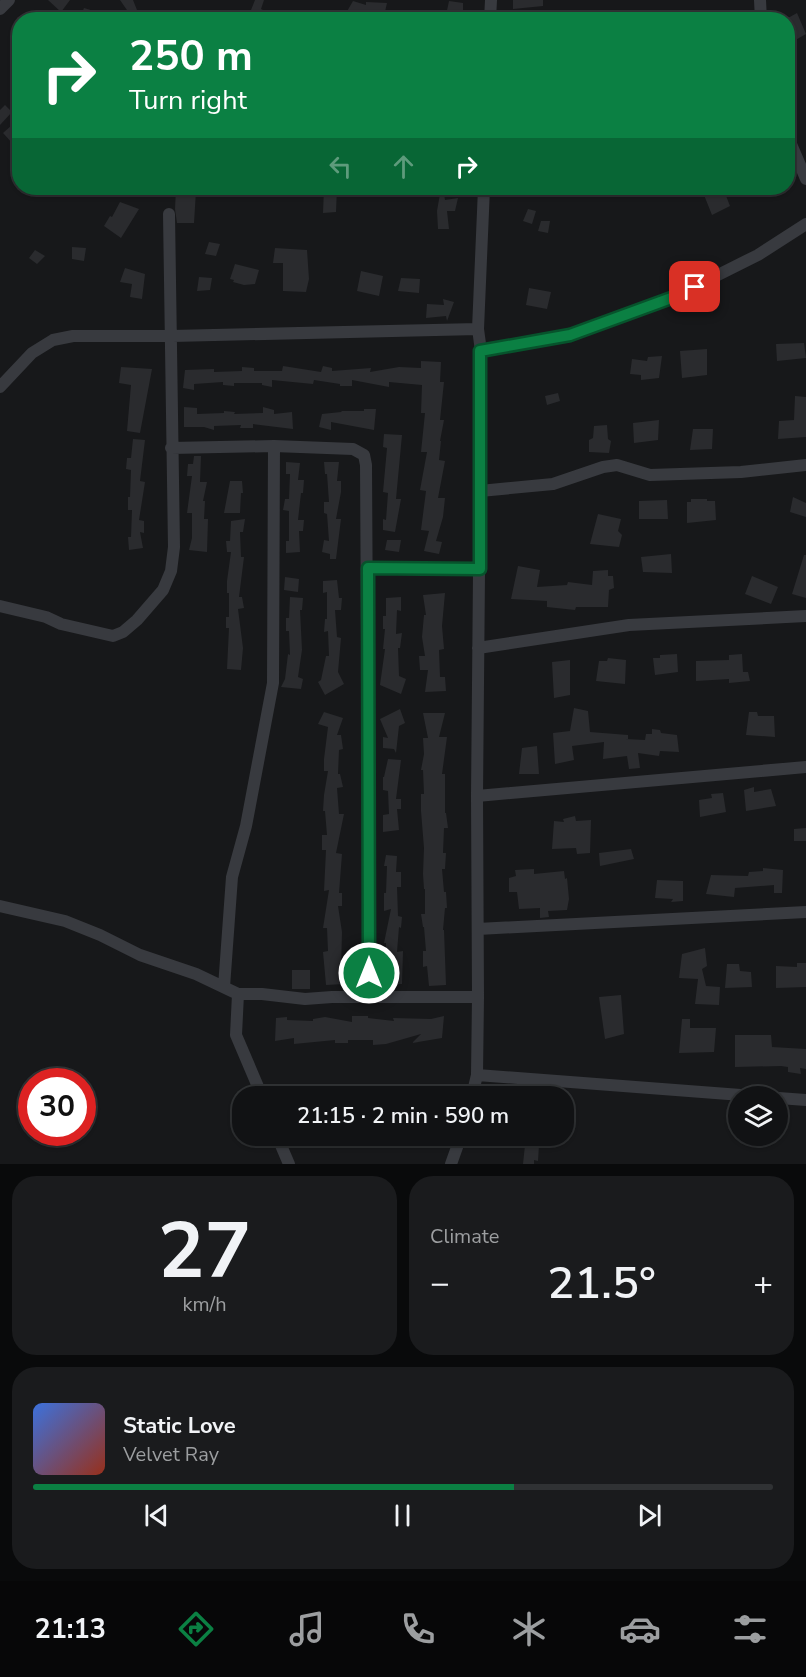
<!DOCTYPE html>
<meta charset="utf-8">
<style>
body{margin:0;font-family:"Nunito Sans",sans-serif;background:#1a1b1d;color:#f1f3f6;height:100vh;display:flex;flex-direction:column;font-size:22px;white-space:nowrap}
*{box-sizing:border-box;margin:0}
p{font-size:20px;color:#9c9ea0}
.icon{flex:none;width:33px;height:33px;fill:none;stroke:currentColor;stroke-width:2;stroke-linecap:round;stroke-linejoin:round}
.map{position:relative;height:1164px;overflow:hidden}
.side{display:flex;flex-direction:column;gap:12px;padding:12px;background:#090a0b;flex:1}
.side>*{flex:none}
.hud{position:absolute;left:12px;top:12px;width:783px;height:183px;border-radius:24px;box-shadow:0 2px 4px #0004,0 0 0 2px #303234;background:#0b8043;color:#fff;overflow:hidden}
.tools{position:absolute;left:728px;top:1086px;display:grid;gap:12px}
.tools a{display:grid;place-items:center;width:60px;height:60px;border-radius:50%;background:#111214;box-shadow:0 2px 4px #0004,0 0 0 2px #303234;font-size:30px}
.speed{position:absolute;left:18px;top:1068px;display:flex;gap:12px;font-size:30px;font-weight:700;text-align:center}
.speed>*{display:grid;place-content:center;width:78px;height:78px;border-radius:50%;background:#111214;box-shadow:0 2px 4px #0004,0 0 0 2px #303234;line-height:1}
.speed .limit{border:9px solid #d22;background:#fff;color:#111}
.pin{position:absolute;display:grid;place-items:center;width:51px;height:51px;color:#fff;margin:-26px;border-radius:12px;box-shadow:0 3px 9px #0006}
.me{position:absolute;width:66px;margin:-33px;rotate:0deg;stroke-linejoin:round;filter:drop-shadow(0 0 4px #0008)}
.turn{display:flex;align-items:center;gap:21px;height:126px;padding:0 18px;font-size:27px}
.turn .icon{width:78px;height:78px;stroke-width:2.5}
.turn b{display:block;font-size:42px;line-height:51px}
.lanes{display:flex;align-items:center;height:57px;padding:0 18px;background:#0003;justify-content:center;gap:30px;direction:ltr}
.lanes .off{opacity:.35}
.big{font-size:45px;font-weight:600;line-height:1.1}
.side .tile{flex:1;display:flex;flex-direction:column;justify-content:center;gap:9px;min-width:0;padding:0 21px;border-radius:24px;background:#1a1b1d}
.side .dial{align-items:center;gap:0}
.dial b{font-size:78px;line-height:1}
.song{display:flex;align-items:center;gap:18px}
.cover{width:72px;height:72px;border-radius:9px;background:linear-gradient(135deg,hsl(220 70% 55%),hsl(10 70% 35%))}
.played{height:6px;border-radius:3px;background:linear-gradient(90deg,#0b8043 65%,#303234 65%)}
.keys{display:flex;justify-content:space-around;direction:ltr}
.heat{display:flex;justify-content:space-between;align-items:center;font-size:33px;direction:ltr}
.side .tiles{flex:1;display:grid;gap:12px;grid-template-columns:1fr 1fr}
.tile:last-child{grid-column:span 2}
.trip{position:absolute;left:232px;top:1086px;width:342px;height:60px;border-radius:24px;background:#111214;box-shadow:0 2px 4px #0004,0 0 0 2px #303234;font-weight:600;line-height:60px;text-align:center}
.dock{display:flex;height:96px;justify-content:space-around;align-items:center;background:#070708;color:#9c9ea0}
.dock .icon{width:42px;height:42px}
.dock .active{color:#0b8043}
.dock b{font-size:27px;color:#f1f3f6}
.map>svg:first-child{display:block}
.building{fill:#2a2b2e}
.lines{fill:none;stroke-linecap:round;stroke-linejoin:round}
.minor{stroke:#383a3f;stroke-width:12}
.route-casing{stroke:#07532c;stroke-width:15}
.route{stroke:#0b8043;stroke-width:10}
</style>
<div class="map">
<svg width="806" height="1164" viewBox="0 0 806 1164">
<rect width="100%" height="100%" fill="#17181a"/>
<path class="building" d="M48,0H70L61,12Z
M120,0H133L137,10L129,13Z
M255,0H264L261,9L263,10L260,20H247Z
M513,0H543V6L513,9Z
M353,1L366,5V2L387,3L384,16L359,14L355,20H342Z
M449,1L463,3V20H445Z
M84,8L94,11L90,20H79Z
M797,13L806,34L792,42L788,32V18Z
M5,105L12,112L0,125V110Z
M12,125L20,131V138L13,144L3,133Z
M176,188L196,191L194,223H177L175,209Z
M324,188H337L336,212L323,213Z
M441,188H443L445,200L458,198L455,211H447L449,229H438L437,211Z
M707,188H723L730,206L712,215L702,190Z
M120,202L139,209L121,238L104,226L110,216L112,217Z
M528,209L536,211L532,224L523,221Z
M541,221H550L548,233L538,231Z
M209,242L220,244L216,256L205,254Z
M72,247L86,248L84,261L72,259Z
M275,248L307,250L309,279L306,292L283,291V263H273Z
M35,250L45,256L37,264L29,258Z
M235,264L259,270L255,284L244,285L233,282L234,280L230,279Z
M125,268L145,274L142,299L130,297L132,284L120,282Z
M361,271L383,276L379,296L357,291Z
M199,277L212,278L210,290L197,291Z
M401,278L420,279L419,293L398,291Z
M529,288L551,292L547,309L526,305Z
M443,299L454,302L447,321L446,316L426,318L427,304L444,305Z
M804,343L806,358L777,361L776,344Z
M707,349V375L682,378L680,351Z
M662,356L659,378L641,380V375L630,374L632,359L647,361L648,357Z
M421,361L441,362L440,382H444L440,420H444L440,441H441L439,460L445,461L438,498H445L443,517L436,541L442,542L439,554L424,551L429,531L421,530L426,491L420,490L427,452H421L425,413H421L422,385L389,382V387L352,380V386H340V384L314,380L313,384L272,380V387L262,385V383H234V386L223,385V382L194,384V390L183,388L185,370L214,369V372L242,371V367L254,368V371H282L283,366L321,372L323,366L332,368V371L371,368L370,372L399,367L421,368Z
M121,367L152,369L140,433L127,431L131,385L119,383Z
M558,393L560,401L547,405L545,396Z
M795,396L806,397V437L778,439L779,421L794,420Z
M184,407L197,408V414L224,413V411L235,412L234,414L263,413V407L274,410V414L292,412L293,429L253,424V428H240L241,425L214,426V430L204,427H184Z
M364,409H376L374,430L331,422V430L319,427L322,414L341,412L342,411H364Z
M659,420L658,440L634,443L633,423Z
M607,425L608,439L611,441L609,453L589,452V440L593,438L594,426Z
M693,429H713L712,449L690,450Z
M384,434L402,435L396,499H401L395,532L383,530V519L386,520L388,493L383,492L387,448L383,447Z
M133,439L145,440L140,481L145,482L139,520L144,521V533L140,532L143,548L129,550L128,537H131L132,510H128V497H130L131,470L126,469L127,458H131Z
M194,456H201L200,482H207L203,501H205L204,519H208L207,552L189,550L192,538V513H187L192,476H187L188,464H193Z
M286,462L300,463L298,480H304L303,493H301L298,520H304L303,531H299L300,552L286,553V541H289V511L283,510L285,499H289L290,474H286Z
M324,462H339L337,481H341V492L336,519H341L336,559H330V554L322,552L324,540L329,541L327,514L324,513V502H329L327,474H325Z
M230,481H242L243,493H241L240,513H224Z
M793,497L806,503V517L790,512Z
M691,499H707V501H715L716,520L687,523V502H691Z
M667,500L668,519H639V501Z
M598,514L621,519L618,531L622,535L619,547L590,544Z
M245,519L243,532H240L241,557H244L239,597H242L244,608L238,609L243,648L241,670L227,669L229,628H226V617H229V593H227V581L231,552H227L226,541H230L231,521Z
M387,540H401L399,552L385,550Z
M671,554L672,573L643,572L641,557Z
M804,555H806V598L792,594Z
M518,566L540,570L537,587L567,585L568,582L592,585L593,571L608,570V576H613L614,588L609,590L608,607H576L575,610L547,607V601L511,599Z
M752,576L778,587L771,604L745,594Z
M285,577L299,579L298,592L284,590Z
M337,580L339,598H342L341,610H335L337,637L341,638L338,672L344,684L325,695L318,682L321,680L326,656H329L328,631L324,632L325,619H327V592L323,593V581Z
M445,593L442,626L444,649L439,650L440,677H445L446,691L425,692L428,670H420L419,656H425L422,637L424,615H426L423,595Z
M290,597L303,598L302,610H300L302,650L298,677L303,679L301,689L281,687L285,679L288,654L290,655L289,631H286V618H289Z
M401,597V611L397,610L396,634L402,633L400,648H398L399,676L406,679L401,694L380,685L385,649H383L385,629H383V616H386V598Z
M677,654L678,672L655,675L653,658H660V655Z
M742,654L743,672H748L750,681L729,683V679L696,681V661L729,660V655Z
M608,658L626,660L625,684L596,681L599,661H607Z
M570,660V695L554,698L552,662Z
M574,708L588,711L590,732L628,735V739H625L645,740L646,734H652V729L660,730L661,733L677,735L679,752L660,751L659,756L638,753L640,768L629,769L627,756L603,759L604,742L572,746L574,760L555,764L553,733L570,731Z
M400,709L405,723L399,726L396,753L394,749L383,748V737L388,738L380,719Z
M324,712L343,718L337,735H341L343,749L339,750L338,774H340L343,787L337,788L339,814H344L336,853L342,854L339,893H342V906H338L342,932L341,970H344V984L326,985L323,952L328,951L327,928H323L329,890L324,891L326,850H322V835H327L325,811H323L324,795L328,771H324V759L328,727L318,724Z
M749,712H757L758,716H774L775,737L746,735Z
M423,713H445L439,737H447L442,774H445V813H446L448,828H444L443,853H446L445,869H442L444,892H446L447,908H445L443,930H444L446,985L429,986L427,966L423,967V951H426L424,927H423L421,914H425V889H424L423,874L424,848L421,811V794H424L423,770H421L424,754L423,738H428Z
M537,746L539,774H519L522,748Z
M388,759L401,760L396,799H401V809H397L399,830L383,832V815L389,814L388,791L383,790V777H384Z
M754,787V792L771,789L776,806L746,811L744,790Z
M723,793L726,812L700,817L699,800L712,798L711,794Z
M575,816L576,821L591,820L590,853L577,854L576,848L552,849L554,821L564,822L563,819Z
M806,828V841H794V829Z
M631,849L634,859L600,866L599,853Z
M386,855L397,856L396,872H401V887H397L398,916L402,917L401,928L399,927L397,952L403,951L402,984H385L386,943H384L391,909L384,911V893H386L387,866H384Z
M763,868L783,870L782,893H774V885L735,888L734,897L706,894L711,875L748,876L749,872L763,871Z
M534,869V874L564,871L565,879L567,878L569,899L567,910L548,911L549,917L540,918V908L519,909L517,892H509V878L516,876L515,870Z
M657,880L683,881V901L671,902L673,899L655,898Z
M705,948L707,966L702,969L706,986L720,987L719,1005L695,1004L698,979L679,978L682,954Z
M797,963H806V987L776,988V966L797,967Z
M727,964H739L740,971L751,972L752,987L725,988Z
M292,970H310V989H292Z
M621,995L624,1034L605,1039L599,997Z
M352,1016H368V1018L394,1021L393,1018L431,1019L444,1016L442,1038L412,1043L421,1034L386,1044L373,1045V1040H348V1043H335V1040L294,1044V1038L275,1041L276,1018L287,1017V1020L313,1021V1019L325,1017L352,1022Z
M682,1019H690V1028H716L714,1052L679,1053Z
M735,1035H771L772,1047L806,1049V1069L800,1068L801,1074L788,1072V1067L781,1066L735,1067Z
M525,1145H539L538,1161L534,1160V1164H523Z"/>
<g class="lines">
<path class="minor" d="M760,0L761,20
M0,9L9,0
M490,20L491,0
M788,137L806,179
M481,351L570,335L674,297L758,255L806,224
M0,387L32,353L53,340L73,336H172L478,329
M171,448L274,446L353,449L364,455L366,465L369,996
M480,491L553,484L603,467L617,465L650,475L741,472L806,465
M368,568L479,569
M0,606L46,617L61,624L113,636L123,632L137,620L163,590L171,571L174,547L169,214
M478,648L629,625L806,616
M477,796L806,767
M0,906L65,921L100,935L140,955L196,974L238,994H262L305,999L332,997H478
M478,929L806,912
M224,987L232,877L246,826L273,683L274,446
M238,994L236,1035L262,1096
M477,1075L806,1100
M472,1096L477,1075L478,997L477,796L481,351L478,329L484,188
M277,1136L289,1164
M451,1164L461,1136"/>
</g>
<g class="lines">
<g class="route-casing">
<path id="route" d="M369,973L368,568L480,569V351L570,335L674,297L695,287"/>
</g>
<use href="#route" class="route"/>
</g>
</svg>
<div class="tools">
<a><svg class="icon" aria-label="layers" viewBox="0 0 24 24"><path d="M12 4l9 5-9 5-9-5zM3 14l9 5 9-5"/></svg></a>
</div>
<div class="speed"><div class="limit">30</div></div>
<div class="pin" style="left:695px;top:287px;background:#d93025"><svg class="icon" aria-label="arrive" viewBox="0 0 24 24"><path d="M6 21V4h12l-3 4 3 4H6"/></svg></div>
<svg class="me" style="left:369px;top:973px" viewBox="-20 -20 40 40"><circle r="17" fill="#0b8043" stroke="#fff" stroke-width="3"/><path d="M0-11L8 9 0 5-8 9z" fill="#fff"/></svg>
<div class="trip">21:15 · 2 min · 590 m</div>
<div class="hud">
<div class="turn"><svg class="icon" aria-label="right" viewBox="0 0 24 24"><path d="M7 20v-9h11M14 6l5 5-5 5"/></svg><div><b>250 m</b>Turn right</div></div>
<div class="lanes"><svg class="icon off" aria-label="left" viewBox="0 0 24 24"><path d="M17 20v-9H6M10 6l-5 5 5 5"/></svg><svg class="icon off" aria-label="ahead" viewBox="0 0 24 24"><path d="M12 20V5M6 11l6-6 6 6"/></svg><svg class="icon" aria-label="right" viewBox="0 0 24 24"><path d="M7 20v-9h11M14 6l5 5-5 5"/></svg></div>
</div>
</div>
<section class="side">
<div class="tiles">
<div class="tile dial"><b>27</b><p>km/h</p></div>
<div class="tile"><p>Climate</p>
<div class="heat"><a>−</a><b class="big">21.5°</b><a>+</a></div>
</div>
<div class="tile">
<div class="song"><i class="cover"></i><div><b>Static Love</b><p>Velvet Ray</p></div></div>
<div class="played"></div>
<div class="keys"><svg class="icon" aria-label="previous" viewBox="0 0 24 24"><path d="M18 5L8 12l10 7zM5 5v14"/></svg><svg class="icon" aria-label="pause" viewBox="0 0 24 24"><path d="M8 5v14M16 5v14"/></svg><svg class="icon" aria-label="next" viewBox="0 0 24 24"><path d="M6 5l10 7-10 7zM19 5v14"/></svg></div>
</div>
</div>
</section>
<nav class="dock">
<b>21:13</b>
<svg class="icon active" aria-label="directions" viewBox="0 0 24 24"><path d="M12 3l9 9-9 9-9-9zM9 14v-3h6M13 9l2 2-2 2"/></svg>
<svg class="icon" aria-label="music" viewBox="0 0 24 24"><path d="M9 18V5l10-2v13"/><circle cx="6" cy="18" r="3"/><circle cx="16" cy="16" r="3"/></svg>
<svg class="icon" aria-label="phone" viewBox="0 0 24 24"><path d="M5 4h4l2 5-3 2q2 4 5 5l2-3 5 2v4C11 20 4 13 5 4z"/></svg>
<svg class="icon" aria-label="climate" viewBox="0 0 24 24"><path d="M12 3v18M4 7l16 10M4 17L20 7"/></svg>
<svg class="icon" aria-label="car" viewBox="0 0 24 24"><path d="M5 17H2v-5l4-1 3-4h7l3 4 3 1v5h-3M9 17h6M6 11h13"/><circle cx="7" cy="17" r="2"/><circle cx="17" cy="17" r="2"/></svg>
<svg class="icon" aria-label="filters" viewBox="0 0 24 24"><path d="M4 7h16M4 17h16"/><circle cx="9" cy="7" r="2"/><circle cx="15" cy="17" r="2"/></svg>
</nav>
